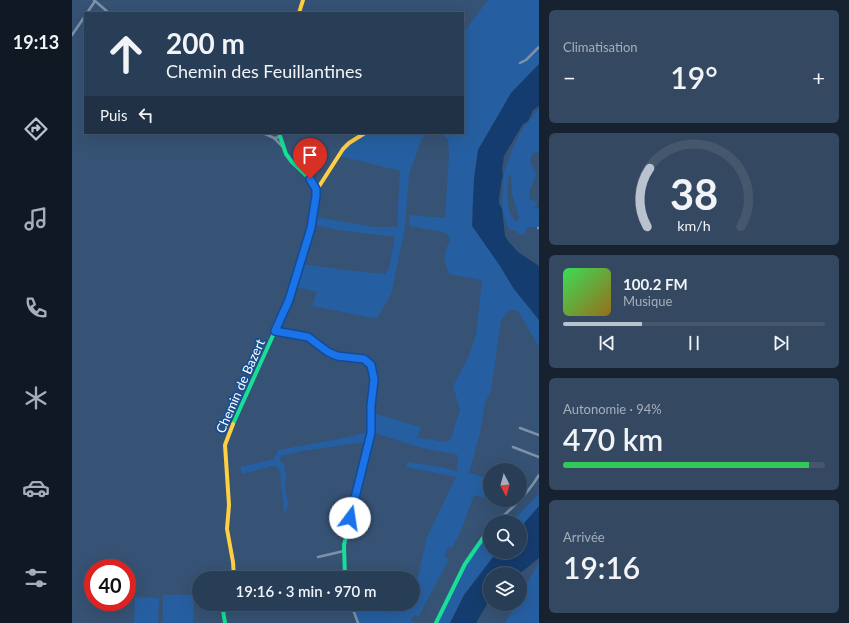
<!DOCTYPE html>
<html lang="fr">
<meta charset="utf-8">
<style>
body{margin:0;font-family:Lato,sans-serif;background:#344961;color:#f1f3f6;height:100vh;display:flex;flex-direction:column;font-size:15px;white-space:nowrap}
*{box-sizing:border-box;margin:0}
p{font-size:13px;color:#a5aeba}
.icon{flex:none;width:22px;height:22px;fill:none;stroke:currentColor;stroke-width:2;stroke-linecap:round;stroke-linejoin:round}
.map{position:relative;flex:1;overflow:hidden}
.details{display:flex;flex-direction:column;gap:10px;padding:10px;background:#162230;width:310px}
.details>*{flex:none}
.hud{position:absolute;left:12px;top:12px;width:380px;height:122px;border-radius:0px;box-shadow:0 4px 16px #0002,0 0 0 1px #44576d;background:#283e57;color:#f1f3f6;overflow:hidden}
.needle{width:26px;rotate:174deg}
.controls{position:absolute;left:411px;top:463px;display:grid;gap:8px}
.controls a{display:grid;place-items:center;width:44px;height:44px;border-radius:50%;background:#283e57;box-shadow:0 4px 16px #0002,0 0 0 1px #44576d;font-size:20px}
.speed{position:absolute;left:12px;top:559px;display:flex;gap:8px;font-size:20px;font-weight:700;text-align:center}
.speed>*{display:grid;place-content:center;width:52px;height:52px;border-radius:50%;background:#283e57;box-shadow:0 4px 16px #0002,0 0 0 1px #44576d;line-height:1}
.speed .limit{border:6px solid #d22;background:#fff;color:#111}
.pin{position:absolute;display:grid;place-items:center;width:34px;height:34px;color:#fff;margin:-41px -17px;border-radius:50% 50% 50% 0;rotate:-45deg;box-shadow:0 0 4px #0007}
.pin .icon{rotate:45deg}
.me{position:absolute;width:44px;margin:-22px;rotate:14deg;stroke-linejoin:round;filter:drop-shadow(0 0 3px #0008)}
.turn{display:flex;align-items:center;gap:14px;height:84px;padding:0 16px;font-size:18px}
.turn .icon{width:52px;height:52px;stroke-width:2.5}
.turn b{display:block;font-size:28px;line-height:34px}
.then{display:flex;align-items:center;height:38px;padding:0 16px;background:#0003;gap:8px;font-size:15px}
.big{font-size:30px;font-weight:600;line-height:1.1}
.details .tile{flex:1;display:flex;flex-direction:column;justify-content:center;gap:6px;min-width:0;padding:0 14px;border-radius:6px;background:#344961}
.details .dial{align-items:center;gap:0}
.dial svg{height:104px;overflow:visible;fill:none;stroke:#44576d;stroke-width:7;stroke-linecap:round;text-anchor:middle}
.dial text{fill:#f1f3f6;stroke:none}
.song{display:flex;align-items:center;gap:12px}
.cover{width:48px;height:48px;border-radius:6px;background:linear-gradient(135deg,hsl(130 70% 55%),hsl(40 70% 35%))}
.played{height:4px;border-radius:2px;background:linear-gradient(90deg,#b9c2ce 30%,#44576d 30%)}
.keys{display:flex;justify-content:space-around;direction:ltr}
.heat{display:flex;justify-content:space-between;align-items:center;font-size:22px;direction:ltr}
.charge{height:6px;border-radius:3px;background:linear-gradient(90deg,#34c759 94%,#44576d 0)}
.trip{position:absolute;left:120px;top:571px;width:228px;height:40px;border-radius:20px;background:#283e57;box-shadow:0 4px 16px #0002,0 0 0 1px #44576d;font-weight:600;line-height:40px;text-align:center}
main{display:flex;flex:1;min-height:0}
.menu{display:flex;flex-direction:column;width:72px;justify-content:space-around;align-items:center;background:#101923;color:#a5aeba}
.menu .icon{width:28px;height:28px}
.menu .on{color:#b9c2ce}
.menu b{font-size:18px;color:#f1f3f6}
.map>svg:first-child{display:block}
.green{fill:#265fa1;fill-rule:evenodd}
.water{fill:#153c6e}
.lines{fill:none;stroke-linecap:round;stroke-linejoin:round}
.street{stroke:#7d92a8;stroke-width:2.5}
.fast{stroke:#16e098;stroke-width:4}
.slow{stroke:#ffcf43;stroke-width:4}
.route-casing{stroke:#114b97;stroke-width:10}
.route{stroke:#1a73e8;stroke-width:7}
.labels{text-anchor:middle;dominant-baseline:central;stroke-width:4;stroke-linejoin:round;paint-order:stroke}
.street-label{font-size:13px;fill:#fff;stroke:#1b4f8f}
</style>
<main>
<nav class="menu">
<b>19:13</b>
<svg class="icon on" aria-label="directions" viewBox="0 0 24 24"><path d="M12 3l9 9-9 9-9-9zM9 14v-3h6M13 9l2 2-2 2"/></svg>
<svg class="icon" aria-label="music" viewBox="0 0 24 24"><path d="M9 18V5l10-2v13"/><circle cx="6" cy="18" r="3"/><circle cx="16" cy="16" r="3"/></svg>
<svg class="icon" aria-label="phone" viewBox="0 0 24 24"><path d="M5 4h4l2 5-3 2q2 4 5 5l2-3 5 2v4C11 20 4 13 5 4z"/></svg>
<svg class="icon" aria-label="climate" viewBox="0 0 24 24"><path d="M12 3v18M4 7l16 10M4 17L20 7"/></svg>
<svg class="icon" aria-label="car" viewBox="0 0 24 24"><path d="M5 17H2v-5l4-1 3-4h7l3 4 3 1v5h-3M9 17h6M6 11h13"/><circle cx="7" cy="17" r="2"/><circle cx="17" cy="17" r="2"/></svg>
<svg class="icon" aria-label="filters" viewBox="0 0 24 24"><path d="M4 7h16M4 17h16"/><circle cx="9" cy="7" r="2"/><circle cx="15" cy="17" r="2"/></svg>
</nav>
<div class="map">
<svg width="467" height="623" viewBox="0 0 467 623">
<rect width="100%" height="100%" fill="#365274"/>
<path class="green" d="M416,0H467V64L439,93L406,150L400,210L428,266L442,289L467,320V347L446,311L438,310L429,320L419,390L413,403L408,433L397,473L418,479L412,498L402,495L388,533L380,548L376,547L373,557L377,559L347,616L343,615L339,620L342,623H286L281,605L317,613L325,604H341V583L346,577L355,537L384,477L334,467L336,462L363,466L385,471L386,455L350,448L300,432L301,413L349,427L345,437L347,438L375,442L379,438L388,410L381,386L397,356L404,335L410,280L377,274C371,260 371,254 378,240L375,233L338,226L337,215L373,218L377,155L376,140L369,133H391V33Z
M467,109V152L461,153C455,164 461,165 464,175L458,190L457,199L463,201L466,200L463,206V208L467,209V227H455L453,233L450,235L447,234L444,231L437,229L432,216L430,208L432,172L440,150L451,128ZM437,175L439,176L440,194L447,218L446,220L444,221C433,212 435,188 437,175Z
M293,133H356L349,140L337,174L333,228L319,295L305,318L295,317L240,306L245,292L222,287L231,264L272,270L313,274L317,269L323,237L265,230L243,225L244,217L301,227H325L328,171L264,155Z
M296,432L294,442L230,451L209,456L208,461L212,464L214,474L213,489L217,506L212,514L208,472L206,468L200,466L170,474L168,467L202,459L206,450L272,438Z
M467,494V506L448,528V522H439Z
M413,535L418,537V552H425L392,595L378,623H362L390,567L403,551Z
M467,562V623H433L444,604H448V596Z
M91,595H122L121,623H91Z
M63,597L87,598L86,623H62Z"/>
<path class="water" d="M467,64V106L461,110L456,121L451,124L432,156L430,169L431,177L430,178L427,199V204L430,208L433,236L436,241L446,252L467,266V320L442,289L428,266L400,226L402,178L406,150L439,93Z
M467,506V558L447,574H418V599L404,623H378L392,595L425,552H448V528Z"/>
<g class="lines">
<path class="street" d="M22,0L37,13
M15,13L23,1
M0,35L13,16
M448,63L454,60L467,47
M191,133L202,138L208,137
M202,138L211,147
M466,228H467
M448,428L467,435
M441,447L467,457
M424,522C441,508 456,494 467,475
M246,557L272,551
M279,604L286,623"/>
<path class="fast" d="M203,331L236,337L256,352L265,355L292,359L299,365L301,371L302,379L299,406V433L272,545L273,578
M161,424L217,300L243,213L244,189L238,179L220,162L214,154L207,133
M153,604L151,610L153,623
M364,623L393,564L418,528"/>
<path class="slow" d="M227,13L231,0
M244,189L246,188L271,149L277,143L293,133
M161,424L153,445L157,505L155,529L161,562L162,578"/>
</g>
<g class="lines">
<g class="route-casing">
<path id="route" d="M238,179L244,189V196L239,228L217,300L203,331L236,337L256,352L265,356L292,359L299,365L302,379L299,406V433L278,518"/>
</g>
<use href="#route" class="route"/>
</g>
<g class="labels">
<g class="street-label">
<text transform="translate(168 386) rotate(-66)">Chemin de Bazert</text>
</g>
</g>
</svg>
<div class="controls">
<a><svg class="needle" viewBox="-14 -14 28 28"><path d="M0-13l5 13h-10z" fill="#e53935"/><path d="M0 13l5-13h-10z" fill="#a5aeba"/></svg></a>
<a><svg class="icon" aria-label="search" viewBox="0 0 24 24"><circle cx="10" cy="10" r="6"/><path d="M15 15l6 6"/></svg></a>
<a><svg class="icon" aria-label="layers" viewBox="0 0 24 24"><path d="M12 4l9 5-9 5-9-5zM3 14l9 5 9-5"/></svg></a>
</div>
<div class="speed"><div class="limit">40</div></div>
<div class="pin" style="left:238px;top:179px;background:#d93025"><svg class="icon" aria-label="arrive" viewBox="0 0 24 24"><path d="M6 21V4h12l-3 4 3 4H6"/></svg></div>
<svg class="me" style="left:278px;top:518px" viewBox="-20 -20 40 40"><circle r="19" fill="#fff"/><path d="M0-13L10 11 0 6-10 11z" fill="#1a73e8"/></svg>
<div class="trip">19:16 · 3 min · 970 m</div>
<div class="hud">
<div class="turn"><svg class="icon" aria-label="ahead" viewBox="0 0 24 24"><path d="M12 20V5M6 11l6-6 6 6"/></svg><div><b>200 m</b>Chemin des Feuillantines</div></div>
<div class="then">Puis<svg class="icon" aria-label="left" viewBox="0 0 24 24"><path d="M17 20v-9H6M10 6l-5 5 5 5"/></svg></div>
</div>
</div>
<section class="details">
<div class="tile"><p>Climatisation</p>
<div class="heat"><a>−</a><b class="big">19°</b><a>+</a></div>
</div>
<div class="tile dial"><svg viewBox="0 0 100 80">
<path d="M14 69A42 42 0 1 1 86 69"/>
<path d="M14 69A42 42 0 0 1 16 24" stroke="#b9c2ce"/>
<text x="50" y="56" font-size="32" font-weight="700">38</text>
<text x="50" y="72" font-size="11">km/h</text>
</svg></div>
<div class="tile">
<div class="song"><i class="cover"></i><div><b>100.2 FM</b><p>Musique</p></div></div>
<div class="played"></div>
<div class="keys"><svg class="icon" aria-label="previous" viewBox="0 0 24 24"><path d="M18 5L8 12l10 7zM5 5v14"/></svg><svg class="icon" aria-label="pause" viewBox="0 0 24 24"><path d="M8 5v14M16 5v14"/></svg><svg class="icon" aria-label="next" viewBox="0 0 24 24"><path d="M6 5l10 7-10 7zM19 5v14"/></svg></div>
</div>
<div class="tile"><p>Autonomie · 94%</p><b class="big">470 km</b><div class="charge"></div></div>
<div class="tile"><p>Arrivée</p><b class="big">19:16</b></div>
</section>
</main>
